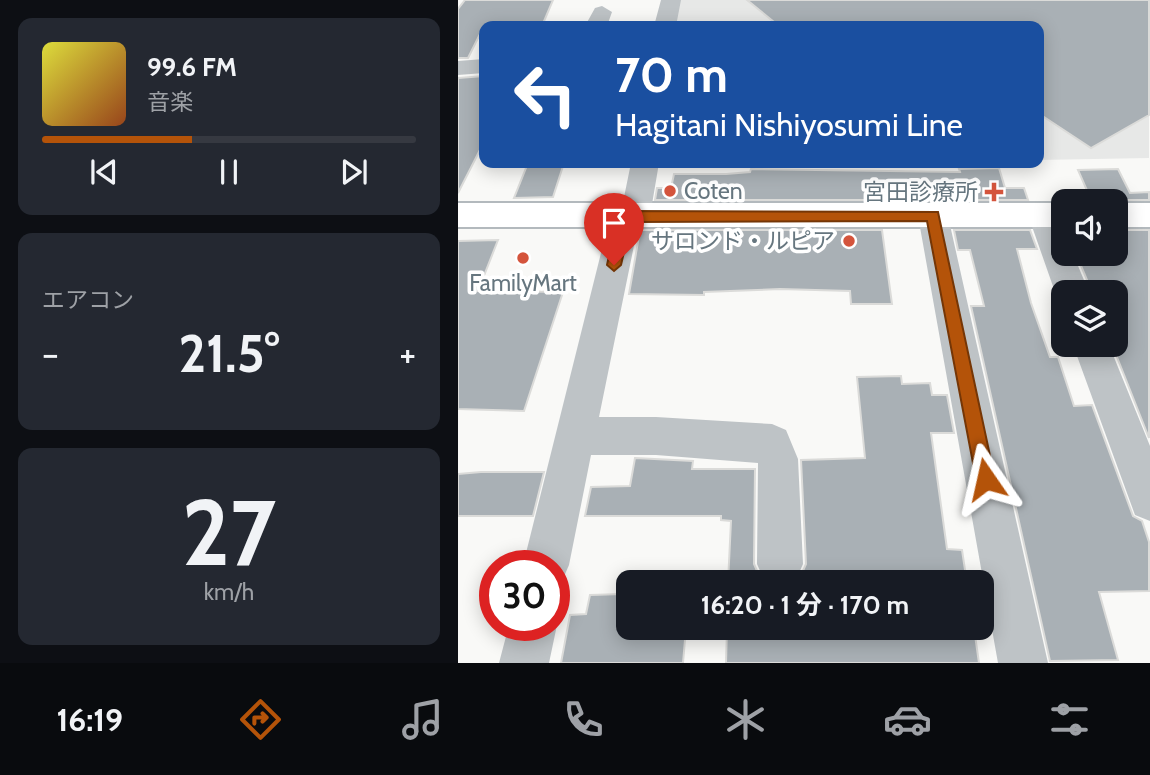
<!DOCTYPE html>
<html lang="ja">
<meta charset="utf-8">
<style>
body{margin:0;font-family:Cabin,"Noto Sans JP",sans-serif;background:#242831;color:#f1f3f6;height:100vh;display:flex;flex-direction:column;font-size:26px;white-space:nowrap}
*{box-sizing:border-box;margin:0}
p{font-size:23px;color:#9ea1a6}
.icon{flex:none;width:38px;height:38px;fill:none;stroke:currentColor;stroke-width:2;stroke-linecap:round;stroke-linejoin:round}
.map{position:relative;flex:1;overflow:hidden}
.sheet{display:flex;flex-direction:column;gap:18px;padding:18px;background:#0d0f14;width:458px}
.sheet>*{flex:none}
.guide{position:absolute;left:21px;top:21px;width:565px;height:147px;border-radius:14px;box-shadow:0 4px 18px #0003;background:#1a4fa0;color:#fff;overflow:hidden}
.buttons{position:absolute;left:593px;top:189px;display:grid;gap:14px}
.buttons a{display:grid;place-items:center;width:77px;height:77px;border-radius:14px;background:#171b24;box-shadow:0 4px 18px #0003;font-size:35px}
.speed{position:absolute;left:21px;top:550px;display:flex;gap:14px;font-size:35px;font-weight:700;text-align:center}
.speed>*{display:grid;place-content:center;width:91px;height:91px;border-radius:50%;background:#171b24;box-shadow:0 4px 18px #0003;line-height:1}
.speed .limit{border:10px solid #d22;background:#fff;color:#111}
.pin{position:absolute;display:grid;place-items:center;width:60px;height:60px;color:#fff;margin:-72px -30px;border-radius:50% 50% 50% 0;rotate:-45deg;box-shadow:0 0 7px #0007}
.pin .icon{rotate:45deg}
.me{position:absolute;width:77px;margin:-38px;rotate:349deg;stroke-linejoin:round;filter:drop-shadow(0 0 5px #0008)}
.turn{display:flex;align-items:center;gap:24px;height:147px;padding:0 21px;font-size:32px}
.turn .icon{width:91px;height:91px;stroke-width:2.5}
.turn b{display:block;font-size:49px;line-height:60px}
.big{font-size:52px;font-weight:700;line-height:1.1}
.sheet .widget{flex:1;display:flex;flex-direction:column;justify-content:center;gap:10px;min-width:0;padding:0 24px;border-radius:14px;background:#242831}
.sheet .dial{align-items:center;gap:0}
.dial b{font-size:91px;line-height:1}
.song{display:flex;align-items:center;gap:21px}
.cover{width:84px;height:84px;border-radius:10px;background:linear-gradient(135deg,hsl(60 70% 55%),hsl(20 70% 35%))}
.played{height:7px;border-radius:4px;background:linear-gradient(90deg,#b45309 40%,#363941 40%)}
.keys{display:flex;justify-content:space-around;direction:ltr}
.heat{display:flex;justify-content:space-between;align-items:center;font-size:38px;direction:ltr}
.trip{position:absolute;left:158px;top:570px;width:378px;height:70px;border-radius:14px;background:#171b24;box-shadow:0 4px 18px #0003;font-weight:700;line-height:70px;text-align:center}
.menu{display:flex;height:112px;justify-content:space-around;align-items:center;background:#090b0e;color:#9ea1a6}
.menu .icon{width:49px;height:49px}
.menu .on{color:#b45309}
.menu b{font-size:32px;color:#f1f3f6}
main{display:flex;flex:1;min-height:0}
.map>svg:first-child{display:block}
.built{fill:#e7e8e7}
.building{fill:#a9b0b5;stroke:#dbdbd9;stroke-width:2}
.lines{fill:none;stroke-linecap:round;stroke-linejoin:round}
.secondary-casing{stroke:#b3b9bd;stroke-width:4}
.minor{fill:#bec3c6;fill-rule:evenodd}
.secondary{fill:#fff;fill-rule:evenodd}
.route{fill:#b45309;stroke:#753606;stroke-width:2}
.poi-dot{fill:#d4543c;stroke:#fff;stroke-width:2.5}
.labels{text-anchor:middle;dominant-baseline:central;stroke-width:7;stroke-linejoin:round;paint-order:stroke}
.poi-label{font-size:23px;fill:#66767f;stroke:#fff;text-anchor:end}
</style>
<main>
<section class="sheet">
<div class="widget">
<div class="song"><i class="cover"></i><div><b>99.6 FM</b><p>音楽</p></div></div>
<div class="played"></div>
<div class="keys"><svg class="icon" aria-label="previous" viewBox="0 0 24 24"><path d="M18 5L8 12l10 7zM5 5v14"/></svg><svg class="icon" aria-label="pause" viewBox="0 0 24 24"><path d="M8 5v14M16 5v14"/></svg><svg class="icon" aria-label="next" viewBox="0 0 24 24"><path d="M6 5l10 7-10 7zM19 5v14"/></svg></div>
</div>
<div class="widget"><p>エアコン</p>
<div class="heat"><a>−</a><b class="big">21.5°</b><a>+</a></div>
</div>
<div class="widget dial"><b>27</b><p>km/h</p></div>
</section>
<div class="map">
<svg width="692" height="663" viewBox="0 0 692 663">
<rect width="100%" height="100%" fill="#f9f9f7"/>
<path class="built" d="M220,0H691V158L581,160V26H215Z"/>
<path class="building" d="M7,0H95L84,26H26L10,58H0V9Z
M289,0H691V115L633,148L583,115L581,26H321Z
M26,76V142L0,193V78Z
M70,163H106L95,197L56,198Z
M541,168L547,188H566L570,200H197L199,188H213L216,174H268L292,172L293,169L502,172L501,169Z
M660,169L672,193L691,192V200H658V194L631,195L620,170Z
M182,230H424L434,304H393L392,291L322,289L246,292V295L171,294Z
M496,230H572L579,249H559L573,303L592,357H600L616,406L634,405L675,516L684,521L691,542V591L641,592L660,660L592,661L513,306H526L512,250H500Z
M658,230H691V438L655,347H658V292H634L621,261L643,260L640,254H658Z
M40,240L20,291L105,292L66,411L0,409V241Z
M443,376L444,384L472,383L474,395H489L496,433H473L489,549L504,550L509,583H411L410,577L341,580L348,564L343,460L407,458L399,377Z
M177,458L235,461L234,469H297L296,564L303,580L270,583L273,521L263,520V516H127L133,487L172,486Z
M23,472H86L75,516H0V474Z
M165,594L159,628H228L225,663H103L112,615L128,614L132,595Z
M269,628H516L521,663H268Z"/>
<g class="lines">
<g class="secondary-casing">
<path id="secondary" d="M0,203H606V227H0Z
M658,203H692V227H658Z"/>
</g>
<path class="minor" d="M203,0H223L218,26H196Z
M144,6L154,12L149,26H127L137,8Z
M26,59V73L0,75V61Z
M173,163H201L192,216L188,224L180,226L141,417H198L314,424L328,430L340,459L345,564L338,580L331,583L306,580L299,564L300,463L198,455H133L111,565L104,581L96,584V565H65L152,217L156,209L164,207Z
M585,204L596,207C605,223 606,236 606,254H615L631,292H606V303L597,292L570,215L574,207Z
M475,205L486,208L490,216L590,663H540L460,216L464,208Z
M615,345H651L692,446V521L677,515Z
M96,618L99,625L91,663H41L51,625H96Z"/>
<use href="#secondary" class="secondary"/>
</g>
<path class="route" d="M167,211L480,212L537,479L534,485L528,488L521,485L518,479L469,221L173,222L163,265L156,271L149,265L160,216Z"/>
<g class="poi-dot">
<circle cx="212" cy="191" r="7"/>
<path d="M532.5 181.5h7v7h7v7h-7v7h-7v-7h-7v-7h7z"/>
<circle cx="391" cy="241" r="7"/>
<circle cx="65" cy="258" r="7"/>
</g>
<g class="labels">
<g class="poi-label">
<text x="226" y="191" text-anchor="start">Coten</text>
<text x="520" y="192">宮田診療所</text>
<text x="377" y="241">サロンド・ルピア</text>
<text x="65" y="283" text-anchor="middle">FamilyMart</text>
</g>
</g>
</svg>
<div class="buttons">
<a><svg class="icon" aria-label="sound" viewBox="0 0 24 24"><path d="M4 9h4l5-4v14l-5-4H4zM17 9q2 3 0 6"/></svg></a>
<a><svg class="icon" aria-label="layers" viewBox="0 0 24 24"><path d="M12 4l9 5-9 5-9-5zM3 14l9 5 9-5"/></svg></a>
</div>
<div class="speed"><div class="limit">30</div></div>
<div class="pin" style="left:156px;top:265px;background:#d93025"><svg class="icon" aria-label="arrive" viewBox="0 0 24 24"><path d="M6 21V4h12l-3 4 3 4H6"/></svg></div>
<svg class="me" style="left:528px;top:479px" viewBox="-20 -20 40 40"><path d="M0-17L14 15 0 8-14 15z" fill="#b45309" stroke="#fff" stroke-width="4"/></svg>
<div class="trip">16:20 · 1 分 · 170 m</div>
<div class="guide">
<div class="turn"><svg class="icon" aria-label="left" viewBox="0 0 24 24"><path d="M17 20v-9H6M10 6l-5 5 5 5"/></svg><div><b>70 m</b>Hagitani Nishiyosumi Line</div></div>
</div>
</div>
</main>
<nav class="menu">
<b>16:19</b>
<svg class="icon on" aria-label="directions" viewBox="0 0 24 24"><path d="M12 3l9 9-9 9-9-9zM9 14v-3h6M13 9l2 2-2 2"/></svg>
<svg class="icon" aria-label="music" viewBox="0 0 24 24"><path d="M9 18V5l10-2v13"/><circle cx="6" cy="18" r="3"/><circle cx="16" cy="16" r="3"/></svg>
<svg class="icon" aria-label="phone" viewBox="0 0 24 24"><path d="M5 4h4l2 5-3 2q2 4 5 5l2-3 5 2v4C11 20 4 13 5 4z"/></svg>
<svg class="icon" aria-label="climate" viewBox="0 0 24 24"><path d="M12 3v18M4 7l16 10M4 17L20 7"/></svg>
<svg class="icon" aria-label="car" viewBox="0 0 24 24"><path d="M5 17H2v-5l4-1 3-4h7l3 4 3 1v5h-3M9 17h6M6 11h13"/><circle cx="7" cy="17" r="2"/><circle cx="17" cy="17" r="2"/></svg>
<svg class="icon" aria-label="filters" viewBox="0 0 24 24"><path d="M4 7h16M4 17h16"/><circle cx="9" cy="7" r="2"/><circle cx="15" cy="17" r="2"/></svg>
</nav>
